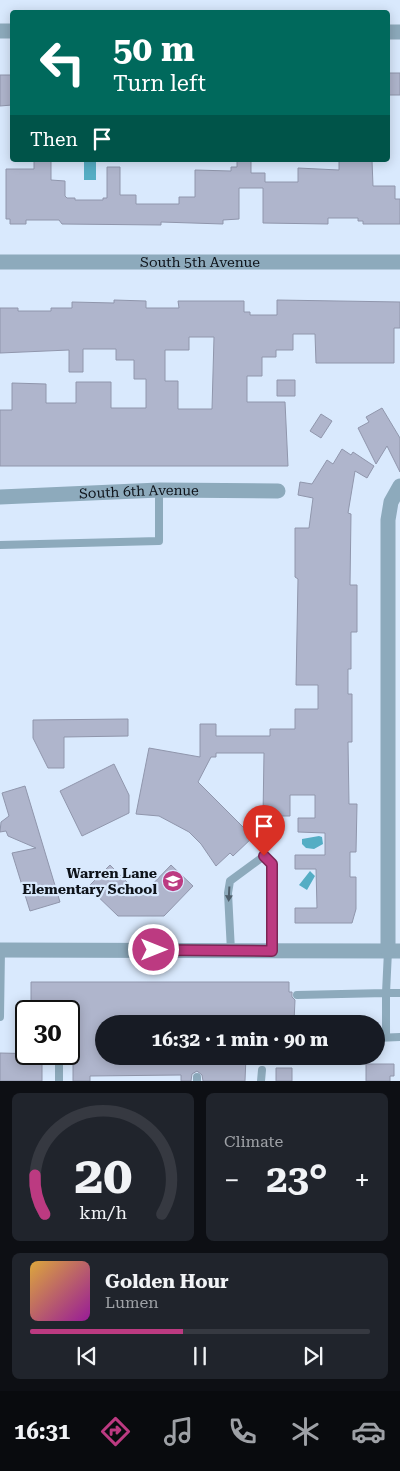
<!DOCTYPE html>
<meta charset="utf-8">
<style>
body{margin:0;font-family:"Roboto Serif",serif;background:#20242c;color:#f1f3f6;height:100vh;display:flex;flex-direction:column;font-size:19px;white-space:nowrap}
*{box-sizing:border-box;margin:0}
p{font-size:16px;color:#9ea1a6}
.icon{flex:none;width:28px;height:28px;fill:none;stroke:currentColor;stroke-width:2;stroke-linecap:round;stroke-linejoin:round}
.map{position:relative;height:1081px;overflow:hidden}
.drawer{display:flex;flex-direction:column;gap:12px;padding:12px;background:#0d0f14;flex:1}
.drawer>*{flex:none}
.top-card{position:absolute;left:10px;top:10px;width:380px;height:152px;border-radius:5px;box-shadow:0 2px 12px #0003;background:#00695c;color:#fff;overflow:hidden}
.speed{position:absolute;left:15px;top:1000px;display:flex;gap:10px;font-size:25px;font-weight:700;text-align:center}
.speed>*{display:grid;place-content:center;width:65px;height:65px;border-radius:50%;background:#171b24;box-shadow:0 2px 12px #0003;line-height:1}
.speed .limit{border:2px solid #111;border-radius:8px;background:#fff;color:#111}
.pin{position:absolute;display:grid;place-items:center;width:42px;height:42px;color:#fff;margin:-51px -21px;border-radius:50% 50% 50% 0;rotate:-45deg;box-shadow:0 0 5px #0007}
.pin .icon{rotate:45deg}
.me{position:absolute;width:55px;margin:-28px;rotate:90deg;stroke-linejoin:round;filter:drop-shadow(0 0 4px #0008)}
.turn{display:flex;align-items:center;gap:18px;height:105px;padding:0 20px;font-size:22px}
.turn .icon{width:65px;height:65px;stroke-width:2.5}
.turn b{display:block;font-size:35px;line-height:42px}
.then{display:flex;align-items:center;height:48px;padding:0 20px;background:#0003;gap:10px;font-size:19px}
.big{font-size:38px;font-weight:700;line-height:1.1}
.drawer .tile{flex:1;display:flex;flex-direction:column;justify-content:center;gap:8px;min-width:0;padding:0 18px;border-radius:8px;background:#20242c}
.drawer .dial{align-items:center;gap:0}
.dial svg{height:130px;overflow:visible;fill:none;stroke:#363941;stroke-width:7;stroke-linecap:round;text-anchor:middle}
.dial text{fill:#f1f3f6;stroke:none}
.song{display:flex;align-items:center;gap:15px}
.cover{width:60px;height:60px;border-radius:8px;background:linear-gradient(135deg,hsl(40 70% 55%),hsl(300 70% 35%))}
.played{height:5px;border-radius:2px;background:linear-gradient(90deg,#bc3a81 45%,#363941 45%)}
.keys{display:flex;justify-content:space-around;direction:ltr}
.heat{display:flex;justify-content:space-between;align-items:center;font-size:28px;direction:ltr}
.drawer .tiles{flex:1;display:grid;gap:12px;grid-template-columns:1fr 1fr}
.tile:last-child{grid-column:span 2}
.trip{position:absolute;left:95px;top:1015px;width:290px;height:50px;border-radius:25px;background:#171b24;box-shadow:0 2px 12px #0003;font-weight:700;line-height:50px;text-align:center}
.dock{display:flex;height:80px;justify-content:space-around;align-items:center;background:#090b0e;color:#9ea1a6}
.dock .icon{width:35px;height:35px}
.dock .current{color:#bc3a81}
.dock b{font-size:22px;color:#f1f3f6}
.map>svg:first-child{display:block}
.water{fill:#54adc4}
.building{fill:#afb5cc;stroke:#9096ac;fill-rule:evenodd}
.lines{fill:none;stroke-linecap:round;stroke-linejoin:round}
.lane{stroke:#8daabc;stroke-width:8}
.street{stroke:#8daabc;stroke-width:15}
.oneway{fill:#4e5e6b}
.route-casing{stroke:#7a2654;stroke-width:12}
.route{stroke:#bc3a81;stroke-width:9}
.labels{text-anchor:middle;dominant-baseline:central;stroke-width:4.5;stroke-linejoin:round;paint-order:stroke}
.street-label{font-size:14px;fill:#0e131a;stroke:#d9e9fd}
.poi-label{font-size:14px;font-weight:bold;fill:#0e131a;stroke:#d9e9fd;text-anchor:end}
</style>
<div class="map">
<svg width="400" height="1081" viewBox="0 0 400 1081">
<rect width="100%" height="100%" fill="#d9e9fd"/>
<path class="water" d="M84,160H96V180H84Z
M319,836L322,837L323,844L314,849L306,848L302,844V839Z
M310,871L315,876L307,890L299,885Z"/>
<path class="building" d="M388,73H400V95H388Z
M0,75H12V105L0,106Z
M34,160H51V180L65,181V196L67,198H75V200H103V198H107V167H120V195H136V204H179V197H195V170L231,171V167H237V160H251V173H265V182H298V168L339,170V160H372L373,186H395V199H400V224H363V221H358V218H328V224L263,223V188H239V219L223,220V224L161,222V225L62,224L59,220H26V224H10V219H6V169H34Z
M114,300L146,301V308H179L178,301H244V312H250V315H277V300L400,302V328H394V363H316L315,334H293V350H276V357H262V376H247V402H285L288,466H0V410H12V383L46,384V403H76V382H111V408H146V379H134V360H116V349H83V372H69V350L0,353V308H18V311H51V308H72V302L114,303ZM189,337H214L212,409H178V381H165V350H189Z
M277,380H295V396H277Z
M382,408L400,438V472L387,446L376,464L358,428L369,422L366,417Z
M321,414L332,421L321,438L310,431Z
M342,449L351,455L353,452L374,466L367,478L355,471L348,513L351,514L350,585H357V632H351V669H348V694H352V742H348L349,804H357L356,852H350V877H356V909L352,923H295V908H317L316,869H295V855H325V833L298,832V818H315V795H290V816H263L264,753H216V757H211L198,782L253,837L233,856L230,853L216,866L201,844L189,832L159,816L136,814L149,748L200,757V724H216V736H270V729H295V709H318V685H296L298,579L295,577V528H309L313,498L298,495L300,482L312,484L327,460L333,464Z
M128,719V736L64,737V768H48L33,738V720Z
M114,764L129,795V813L82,836L60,791Z
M25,786L60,902L30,911L12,853L36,848L8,836L6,831L0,832L1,822L9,816L2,793Z
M110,865L136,891H146L171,865L193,886L164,916H118L88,887Z
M31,982H289V992H292V997L295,1000L294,1022L104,1024V1056H246L245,1081H203L202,1075L197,1071L192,1074L191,1081H181V1075L90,1076V1081H73V1059H69V1011H34V1007H31Z
M0,1053L42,1054V1081H0Z
M366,1064H394V1076H390V1081H366Z
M276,1068H292V1081H276Z"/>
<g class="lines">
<path class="lane" d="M0,545L159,541V490
M231,951L228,893L230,881L264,856L272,864V951
M388,951L386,993H400
M297,995L386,993V1037
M0,1017L1,950
M376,1038L400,1037
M59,1065V1081
M197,1077V1081
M261,1081L262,1070"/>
<g class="street">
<path d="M0,31H12"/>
<path d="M388,32H400"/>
<path id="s1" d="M0,262H400"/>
<path id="s2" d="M0,497L159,490L278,491"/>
<path d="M0,950L400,951"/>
<path d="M388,951V520L391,502L400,486"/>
</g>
</g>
<defs><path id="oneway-solid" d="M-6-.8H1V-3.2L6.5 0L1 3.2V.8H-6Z" transform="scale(1.25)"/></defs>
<use class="oneway" href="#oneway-solid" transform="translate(229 894) rotate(93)"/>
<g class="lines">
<g class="route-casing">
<path id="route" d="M154,950L272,951V864L264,856"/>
</g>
<use href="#route" class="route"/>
</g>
<defs>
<g id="school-disc" transform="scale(1.125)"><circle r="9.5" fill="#bc3a81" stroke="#d9e9fd"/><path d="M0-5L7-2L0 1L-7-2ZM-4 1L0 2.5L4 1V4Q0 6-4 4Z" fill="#fff"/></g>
</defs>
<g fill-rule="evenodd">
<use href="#school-disc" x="173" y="881"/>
</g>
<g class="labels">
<g class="street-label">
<text stroke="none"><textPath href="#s1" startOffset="200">South 5th Avenue</textPath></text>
<text stroke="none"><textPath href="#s2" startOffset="139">South 6th Avenue</textPath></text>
</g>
<g class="poi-label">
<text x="157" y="873">Warren Lane<tspan x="157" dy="16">Elementary School</tspan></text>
</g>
</g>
</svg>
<div class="speed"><div class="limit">30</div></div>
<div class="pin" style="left:264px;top:856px;background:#d93025"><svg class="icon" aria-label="arrive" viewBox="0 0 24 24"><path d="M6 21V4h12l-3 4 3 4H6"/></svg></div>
<svg class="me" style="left:154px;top:950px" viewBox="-20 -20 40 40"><circle r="17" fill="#bc3a81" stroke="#fff" stroke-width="3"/><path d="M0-11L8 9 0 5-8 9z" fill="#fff"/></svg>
<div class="trip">16:32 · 1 min · 90 m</div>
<div class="top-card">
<div class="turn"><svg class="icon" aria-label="left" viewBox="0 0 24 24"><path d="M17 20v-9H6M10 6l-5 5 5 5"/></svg><div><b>50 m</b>Turn left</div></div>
<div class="then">Then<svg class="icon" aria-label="arrive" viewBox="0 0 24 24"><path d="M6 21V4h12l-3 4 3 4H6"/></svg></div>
</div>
</div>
<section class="drawer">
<div class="tiles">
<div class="tile dial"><svg viewBox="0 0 100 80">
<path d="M14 69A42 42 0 1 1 86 69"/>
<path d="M14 69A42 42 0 0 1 8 45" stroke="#bc3a81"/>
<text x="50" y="56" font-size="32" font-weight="700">20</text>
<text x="50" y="72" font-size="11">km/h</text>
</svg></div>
<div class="tile"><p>Climate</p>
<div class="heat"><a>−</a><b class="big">23°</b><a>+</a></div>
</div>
<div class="tile">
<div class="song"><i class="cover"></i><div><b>Golden Hour</b><p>Lumen</p></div></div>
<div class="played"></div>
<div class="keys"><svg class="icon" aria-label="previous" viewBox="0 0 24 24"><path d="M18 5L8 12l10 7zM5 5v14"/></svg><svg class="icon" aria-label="pause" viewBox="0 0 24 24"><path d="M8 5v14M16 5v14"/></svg><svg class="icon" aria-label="next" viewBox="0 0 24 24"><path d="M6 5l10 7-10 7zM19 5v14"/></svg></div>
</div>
</div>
</section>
<nav class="dock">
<b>16:31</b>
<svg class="icon current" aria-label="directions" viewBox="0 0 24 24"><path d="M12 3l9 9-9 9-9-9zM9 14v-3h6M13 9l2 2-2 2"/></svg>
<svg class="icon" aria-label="music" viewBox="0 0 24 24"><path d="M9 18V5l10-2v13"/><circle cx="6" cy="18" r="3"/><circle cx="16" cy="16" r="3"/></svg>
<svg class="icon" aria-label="phone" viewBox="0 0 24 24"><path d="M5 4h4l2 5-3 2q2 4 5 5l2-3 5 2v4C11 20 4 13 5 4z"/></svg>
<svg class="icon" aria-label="climate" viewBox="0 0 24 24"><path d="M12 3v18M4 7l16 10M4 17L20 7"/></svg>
<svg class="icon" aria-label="car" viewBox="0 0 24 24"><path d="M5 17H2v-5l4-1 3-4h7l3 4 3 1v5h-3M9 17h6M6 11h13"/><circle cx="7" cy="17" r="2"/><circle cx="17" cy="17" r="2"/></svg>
</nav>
